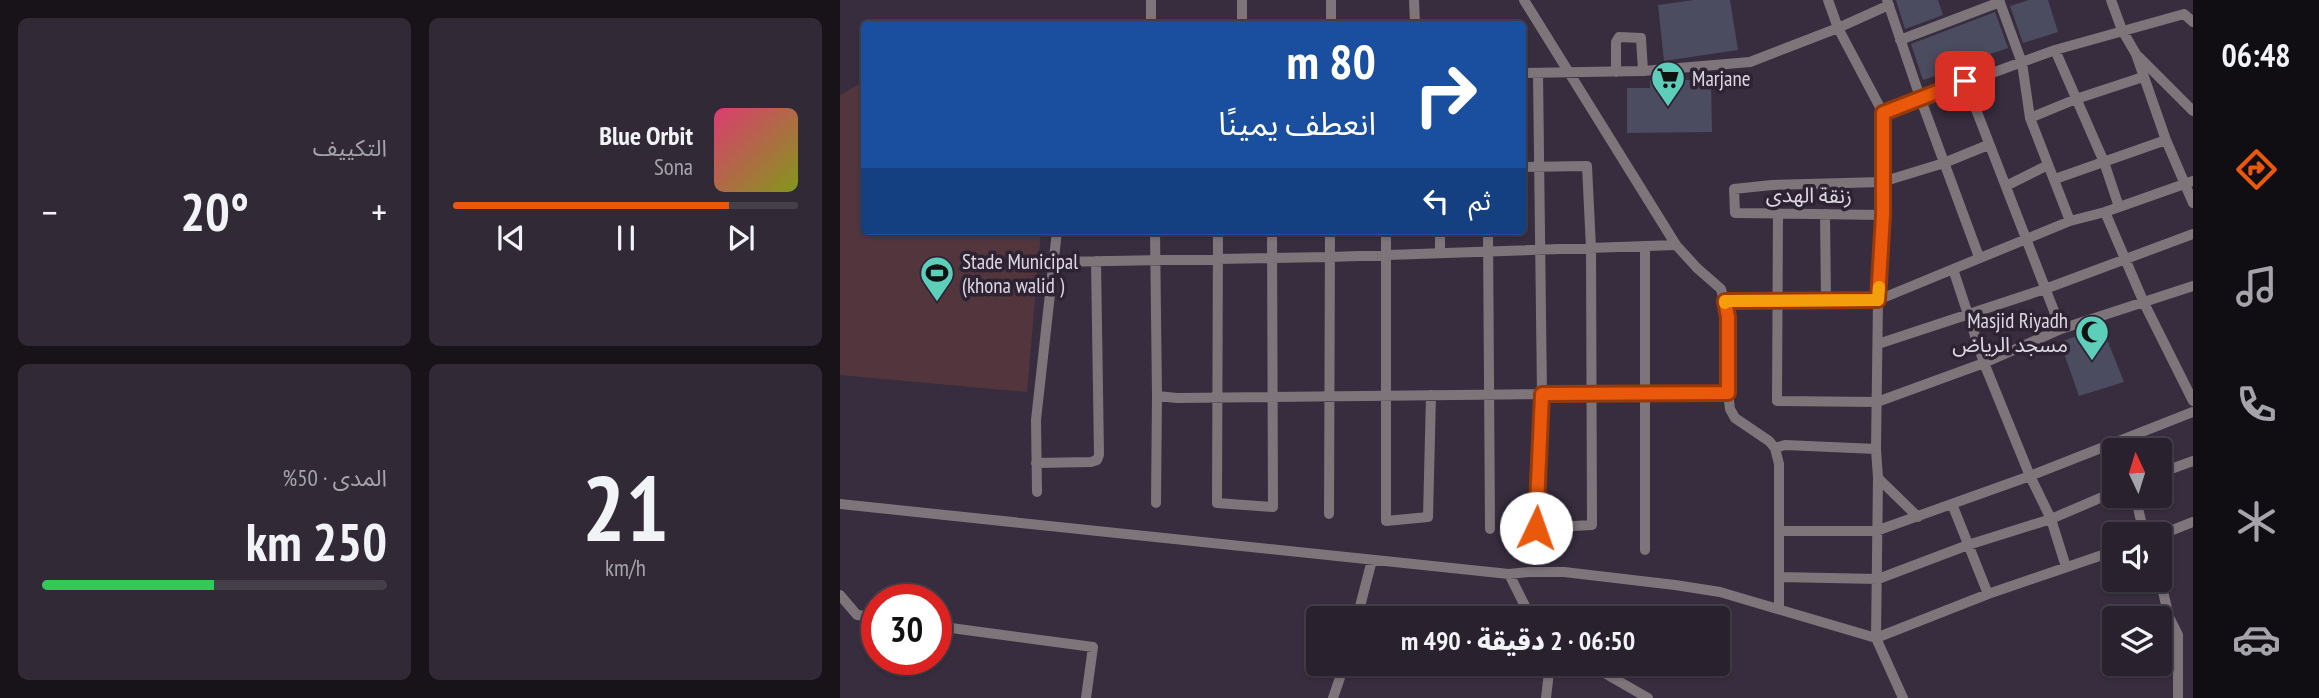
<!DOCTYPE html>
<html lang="ar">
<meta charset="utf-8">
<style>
body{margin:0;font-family:"PT Sans Narrow","Noto Sans Arabic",sans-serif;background:#312a36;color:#f1f3f6;direction:rtl;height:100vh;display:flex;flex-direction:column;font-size:26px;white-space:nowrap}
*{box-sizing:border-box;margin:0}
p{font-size:23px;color:#a5a4aa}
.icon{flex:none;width:38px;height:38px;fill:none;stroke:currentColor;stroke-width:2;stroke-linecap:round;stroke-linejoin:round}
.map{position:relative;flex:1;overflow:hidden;direction:ltr}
.panel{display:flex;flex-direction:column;gap:18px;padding:18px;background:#171319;width:840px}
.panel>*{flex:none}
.hud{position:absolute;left:21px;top:21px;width:665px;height:214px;border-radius:7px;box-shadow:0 2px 5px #0004,0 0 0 2px #453f4a;direction:rtl;background:#1a4fa0;color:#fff;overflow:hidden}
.needle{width:46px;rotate:356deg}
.tools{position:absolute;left:1262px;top:438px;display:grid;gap:14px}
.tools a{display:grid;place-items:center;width:70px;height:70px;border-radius:7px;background:#29222e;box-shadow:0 2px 5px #0004,0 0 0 2px #453f4a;font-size:35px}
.speed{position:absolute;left:21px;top:584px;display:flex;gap:14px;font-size:35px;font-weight:700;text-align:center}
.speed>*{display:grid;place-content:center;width:91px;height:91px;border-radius:50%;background:#29222e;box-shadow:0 2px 5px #0004,0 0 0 2px #453f4a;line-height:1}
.speed .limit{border:10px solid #d22;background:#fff;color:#111}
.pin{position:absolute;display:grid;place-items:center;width:60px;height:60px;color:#fff;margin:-30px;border-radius:14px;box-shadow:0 4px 10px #0006}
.me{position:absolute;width:77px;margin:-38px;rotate:3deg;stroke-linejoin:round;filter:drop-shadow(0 0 5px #0008)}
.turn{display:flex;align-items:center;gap:24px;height:147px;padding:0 35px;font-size:32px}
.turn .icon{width:91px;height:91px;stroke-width:2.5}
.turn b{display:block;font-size:49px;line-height:60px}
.then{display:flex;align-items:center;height:66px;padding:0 35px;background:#0003;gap:14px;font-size:26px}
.big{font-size:52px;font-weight:800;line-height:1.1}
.panel .widget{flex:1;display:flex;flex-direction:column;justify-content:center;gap:10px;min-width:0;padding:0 24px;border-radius:10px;background:#312a36}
.panel .dial{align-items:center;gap:0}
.dial b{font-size:91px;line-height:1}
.song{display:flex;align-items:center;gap:21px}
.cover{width:84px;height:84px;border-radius:10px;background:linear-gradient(135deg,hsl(340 70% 55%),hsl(70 70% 35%))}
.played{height:7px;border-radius:4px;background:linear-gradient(90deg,#ea580c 80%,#453f4a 80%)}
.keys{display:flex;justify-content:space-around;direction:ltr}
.heat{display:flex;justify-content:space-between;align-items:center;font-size:38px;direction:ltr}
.charge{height:10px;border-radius:5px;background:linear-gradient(90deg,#34c759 50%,#453f4a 0)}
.panel .tiles{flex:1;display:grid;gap:18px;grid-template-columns:repeat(2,1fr)}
.trip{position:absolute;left:466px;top:606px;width:424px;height:70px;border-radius:7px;background:#29222e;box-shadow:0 2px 5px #0004,0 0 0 2px #453f4a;font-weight:800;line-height:70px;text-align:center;direction:rtl}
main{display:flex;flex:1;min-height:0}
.dock{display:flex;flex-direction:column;width:126px;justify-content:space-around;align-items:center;background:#100e12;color:#a5a4aa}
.dock .icon{width:49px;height:49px}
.dock .on{color:#ea580c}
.dock b{font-size:32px;color:#f1f3f6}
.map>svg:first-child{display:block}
.green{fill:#53363d}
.building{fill:#4c4c60}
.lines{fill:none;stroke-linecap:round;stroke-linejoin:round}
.minor{stroke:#7e757b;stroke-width:10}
.route-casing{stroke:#983908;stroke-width:18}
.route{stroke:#ea580c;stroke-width:12}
.slow{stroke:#f59e0b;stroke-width:12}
.labels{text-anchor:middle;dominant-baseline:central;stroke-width:7;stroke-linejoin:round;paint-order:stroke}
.poi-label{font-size:21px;fill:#ded8e3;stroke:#2d2333;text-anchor:start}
.street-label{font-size:21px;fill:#ded8e3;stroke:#2d2333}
</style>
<main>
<nav class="dock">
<b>06:48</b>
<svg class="icon on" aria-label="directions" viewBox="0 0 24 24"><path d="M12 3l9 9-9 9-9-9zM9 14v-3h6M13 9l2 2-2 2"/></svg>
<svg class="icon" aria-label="music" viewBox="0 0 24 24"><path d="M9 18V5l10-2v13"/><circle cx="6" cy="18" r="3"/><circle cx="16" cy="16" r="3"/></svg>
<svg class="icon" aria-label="phone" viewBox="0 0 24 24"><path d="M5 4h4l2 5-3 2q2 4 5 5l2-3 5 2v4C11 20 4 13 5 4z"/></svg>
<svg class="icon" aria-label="climate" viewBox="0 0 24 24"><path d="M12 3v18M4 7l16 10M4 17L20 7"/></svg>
<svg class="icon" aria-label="car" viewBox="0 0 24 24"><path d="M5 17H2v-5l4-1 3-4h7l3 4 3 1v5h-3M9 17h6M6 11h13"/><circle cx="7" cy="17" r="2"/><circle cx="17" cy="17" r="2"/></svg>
</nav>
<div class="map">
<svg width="1353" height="698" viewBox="0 0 1353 698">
<rect width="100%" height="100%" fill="#372d3e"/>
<path class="green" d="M24,81V231H201L187,392L0,375V94L1,95Z"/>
<path class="building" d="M854,0H890L898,50L824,61L818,5Z
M1056,0H1098L1103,15L1065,29Z
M1189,0H1208L1218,32L1183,43L1170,6Z
M1155,12L1168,48L1120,64L1121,68L1083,80L1071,44Z
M810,80H871L872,132L787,133V88H810Z
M1262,327L1284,382L1239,396L1220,342Z"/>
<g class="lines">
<path class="minor" d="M402,0V24
M574,0L575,24
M684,0L836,245L857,268L881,289L888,317V392L890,409L895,418L929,441L935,448L939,464V608
M988,0L998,28L1043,113V215L1038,300L1036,449L1038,478L1036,638L1063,698
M1047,0L1081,100L1139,257
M1159,0L1182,63L1190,118L1230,221
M1271,0L1282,30L1296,54L1326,140L1353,203
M311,24V0
M491,24V0
M1060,40L1160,2
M1215,50L1264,162L1279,207
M1298,56L1353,111
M776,72V42L779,37L801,38L803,71
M682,73L803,71L910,62L998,28L1049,5
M1125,81L1221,329
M1043,113L1215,50L1344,14L1353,22
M1190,118L1236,99L1303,77
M682,167L747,166L751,248L752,525L696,528L702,394L698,73
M1215,179L1326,140
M1166,186L1208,165
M1265,212L1304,303L1353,401
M938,213L937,401L1037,402L1144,363L1221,329L1353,286
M985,214L986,301
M1043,215L895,213L894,189L932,185L1042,182L1104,163L1148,145
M315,231L317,396L316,503
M378,231L377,503L433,507L432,231
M546,231V521L588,517L591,395
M600,231V253
M648,231L650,529
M805,246V550
M214,262L490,257L836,245
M1113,269L1144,363L1190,476L1211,519L1226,567
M885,301L1038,300L1230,221L1265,212L1353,181
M1038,344L1205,289L1353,234
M317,396L337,398L888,392
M935,448L945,445L1036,449
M196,463L251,462L257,460L259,455L256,261
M1320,473L1353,461
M1038,478L1078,517
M197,492L196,420L217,231
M1295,495L1304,534
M0,504L669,574L689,572H724L835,585L880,592L1036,638L1148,594L1274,551
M1112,504L1148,594
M489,514L490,231
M939,531H1036L1190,476L1353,412
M1320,535L1353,522
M669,574L691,618
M939,577L1038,579L1128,545L1211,519L1274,492
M1320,579L1329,617L1338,635V698
M0,595L17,615L37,617
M517,618L532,560
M96,626L253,647L246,698
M747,663L808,698
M493,698L505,663
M706,698L710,663"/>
</g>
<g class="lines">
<g class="route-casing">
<path id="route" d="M696,528L702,394L888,393V317L885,301L1038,300L1043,215V113L1125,81"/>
</g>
<use href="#route" class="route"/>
<path class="slow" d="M885,303V301L1038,300L1039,287"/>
</g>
<defs>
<g id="supermarket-pin" transform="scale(1.75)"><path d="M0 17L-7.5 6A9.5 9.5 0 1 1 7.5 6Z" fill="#5cceba" stroke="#2d2333"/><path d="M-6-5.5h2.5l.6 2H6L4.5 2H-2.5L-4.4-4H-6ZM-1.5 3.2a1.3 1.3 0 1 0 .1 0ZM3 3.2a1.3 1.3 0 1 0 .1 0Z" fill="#111"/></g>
<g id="stadium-pin" transform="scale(1.75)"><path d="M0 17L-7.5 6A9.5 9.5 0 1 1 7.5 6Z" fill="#5cceba" stroke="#2d2333"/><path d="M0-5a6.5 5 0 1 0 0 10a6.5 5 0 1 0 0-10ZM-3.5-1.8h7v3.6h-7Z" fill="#111"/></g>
<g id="mosque-pin" transform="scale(1.75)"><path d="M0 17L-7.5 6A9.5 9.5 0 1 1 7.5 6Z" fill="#5cceba" stroke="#2d2333"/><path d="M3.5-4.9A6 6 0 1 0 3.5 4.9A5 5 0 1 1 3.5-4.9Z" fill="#111"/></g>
</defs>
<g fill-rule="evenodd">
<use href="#supermarket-pin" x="828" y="78"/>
<use href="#stadium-pin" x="97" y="273"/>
<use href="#mosque-pin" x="1252" y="332"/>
</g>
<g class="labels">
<g class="poi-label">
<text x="852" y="78">Marjane</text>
<text x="122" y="261">Stade Municipal<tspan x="122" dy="24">(khona walid )</tspan></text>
<text x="1228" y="320" text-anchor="end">Masjid Riyadh<tspan x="1228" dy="24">مسجد الرياض</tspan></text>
</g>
<g class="street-label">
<text transform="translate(969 195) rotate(1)">زنقة الهدى</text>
</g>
</g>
</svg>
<div class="tools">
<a><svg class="needle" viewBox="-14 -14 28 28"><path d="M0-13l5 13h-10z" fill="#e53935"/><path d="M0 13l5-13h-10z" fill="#a5a4aa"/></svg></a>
<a><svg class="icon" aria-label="sound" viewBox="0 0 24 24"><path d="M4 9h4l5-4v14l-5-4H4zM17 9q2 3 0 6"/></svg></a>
<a><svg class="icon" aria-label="layers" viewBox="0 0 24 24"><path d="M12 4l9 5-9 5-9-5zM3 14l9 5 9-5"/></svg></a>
</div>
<div class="speed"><div class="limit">30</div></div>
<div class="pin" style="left:1125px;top:81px;background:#d93025"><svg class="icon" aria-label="arrive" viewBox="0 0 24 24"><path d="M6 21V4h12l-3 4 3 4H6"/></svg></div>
<svg class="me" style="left:696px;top:528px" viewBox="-20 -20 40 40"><circle r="19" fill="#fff"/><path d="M0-13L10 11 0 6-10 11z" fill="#ea580c"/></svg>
<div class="trip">06:50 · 2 دقيقة · 490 m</div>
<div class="hud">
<div class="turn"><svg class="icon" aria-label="right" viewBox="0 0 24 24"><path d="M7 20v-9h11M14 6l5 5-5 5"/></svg><div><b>80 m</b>انعطف يمينًا</div></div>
<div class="then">ثم<svg class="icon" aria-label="left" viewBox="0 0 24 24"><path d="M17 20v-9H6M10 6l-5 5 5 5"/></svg></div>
</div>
</div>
<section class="panel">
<div class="tiles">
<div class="widget">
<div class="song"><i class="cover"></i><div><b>Blue Orbit</b><p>Sona</p></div></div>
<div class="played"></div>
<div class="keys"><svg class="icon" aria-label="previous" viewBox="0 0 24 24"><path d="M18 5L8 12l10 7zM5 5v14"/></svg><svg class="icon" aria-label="pause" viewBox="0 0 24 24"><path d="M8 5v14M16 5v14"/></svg><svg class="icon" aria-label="next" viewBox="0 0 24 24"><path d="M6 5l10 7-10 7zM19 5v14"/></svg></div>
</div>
<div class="widget"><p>التكييف</p>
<div class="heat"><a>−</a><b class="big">20°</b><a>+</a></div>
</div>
<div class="widget dial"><b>21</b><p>km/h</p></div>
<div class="widget"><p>المدى · 50%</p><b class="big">250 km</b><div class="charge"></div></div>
</div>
</section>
</main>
